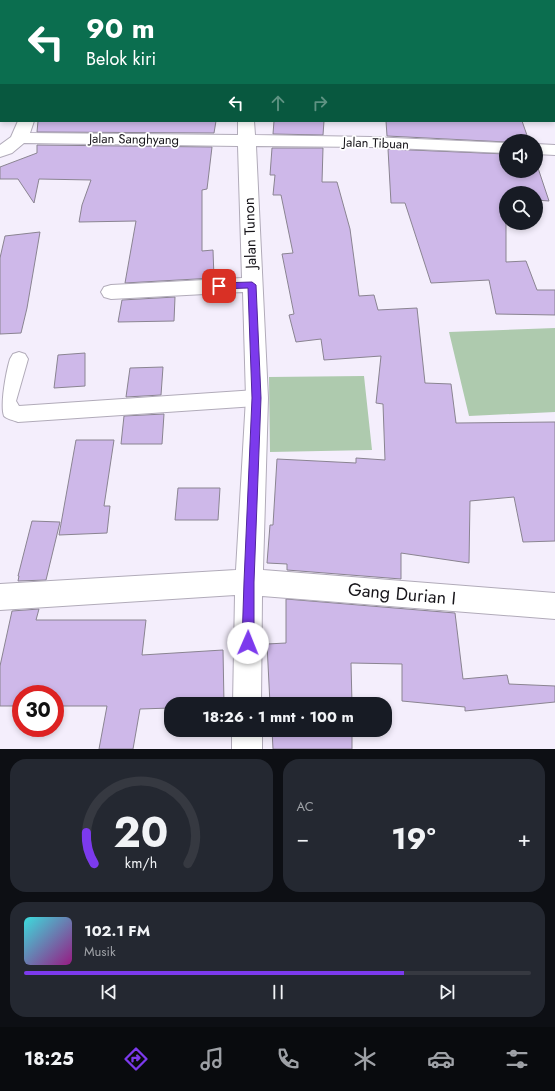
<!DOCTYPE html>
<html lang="id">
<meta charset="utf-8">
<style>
body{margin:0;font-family:Jost,sans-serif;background:#242831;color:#f1f3f6;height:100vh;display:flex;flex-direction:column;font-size:15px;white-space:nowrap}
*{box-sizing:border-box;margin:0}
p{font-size:13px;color:#9ea1a6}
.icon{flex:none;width:22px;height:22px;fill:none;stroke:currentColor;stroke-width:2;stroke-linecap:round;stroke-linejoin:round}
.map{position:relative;height:749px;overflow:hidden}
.side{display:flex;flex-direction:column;gap:10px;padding:10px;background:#0d0f14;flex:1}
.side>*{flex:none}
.top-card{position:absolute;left:0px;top:0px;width:555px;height:122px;box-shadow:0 2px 6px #0003;background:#0b6e4f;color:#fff;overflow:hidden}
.buttons{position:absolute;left:499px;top:134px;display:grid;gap:8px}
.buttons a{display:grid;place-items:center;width:44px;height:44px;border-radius:50%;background:#171b24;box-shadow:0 2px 6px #0003;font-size:20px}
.speed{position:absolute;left:12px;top:685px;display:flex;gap:8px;font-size:20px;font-weight:700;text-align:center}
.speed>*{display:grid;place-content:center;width:52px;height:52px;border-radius:50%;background:#171b24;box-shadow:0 2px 6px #0003;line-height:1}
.speed .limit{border:6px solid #d22;background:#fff;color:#111}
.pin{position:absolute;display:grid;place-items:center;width:34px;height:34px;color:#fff;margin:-17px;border-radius:8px;box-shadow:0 2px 6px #0006}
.me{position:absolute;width:44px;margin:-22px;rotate:1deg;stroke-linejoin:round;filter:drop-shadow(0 0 3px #0008)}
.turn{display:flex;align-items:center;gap:14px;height:84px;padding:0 20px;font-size:18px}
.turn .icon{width:52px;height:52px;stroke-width:2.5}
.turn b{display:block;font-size:28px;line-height:34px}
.lanes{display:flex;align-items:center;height:38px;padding:0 20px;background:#0003;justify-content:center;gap:20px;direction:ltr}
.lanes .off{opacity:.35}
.big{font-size:30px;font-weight:700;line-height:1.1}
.side .widget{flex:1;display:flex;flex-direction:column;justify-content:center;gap:6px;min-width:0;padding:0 14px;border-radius:16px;background:#242831}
.side .dial{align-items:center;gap:0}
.dial svg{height:104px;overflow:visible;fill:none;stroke:#363941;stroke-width:7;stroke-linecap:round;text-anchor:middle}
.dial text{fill:#f1f3f6;stroke:none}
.song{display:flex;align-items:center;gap:12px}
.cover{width:48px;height:48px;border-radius:6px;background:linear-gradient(135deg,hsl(180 70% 55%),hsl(310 70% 35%))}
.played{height:4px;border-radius:2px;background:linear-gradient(90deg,#7c3aed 75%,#363941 75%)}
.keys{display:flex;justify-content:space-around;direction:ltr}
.heat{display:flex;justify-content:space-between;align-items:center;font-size:22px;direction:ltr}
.side .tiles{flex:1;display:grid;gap:10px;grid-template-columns:1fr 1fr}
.widget:last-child{grid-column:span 2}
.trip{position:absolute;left:164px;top:697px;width:228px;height:40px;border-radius:16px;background:#171b24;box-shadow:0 2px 6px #0003;font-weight:700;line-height:40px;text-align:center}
.tabs{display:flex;height:64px;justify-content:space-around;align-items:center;background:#090b0e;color:#9ea1a6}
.tabs .icon{width:28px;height:28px}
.tabs .active{color:#7c3aed}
.tabs b{font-size:18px;color:#f1f3f6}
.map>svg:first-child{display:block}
.green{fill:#aecaae}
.building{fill:#ceb8e9;stroke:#8a8491}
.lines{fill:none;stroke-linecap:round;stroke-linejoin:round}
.lane-casing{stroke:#b1abb9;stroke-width:2}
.street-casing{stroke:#b1abb9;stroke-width:2}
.lane{fill:#fff;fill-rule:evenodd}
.street{fill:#fff;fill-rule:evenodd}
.route{fill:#7c3aed;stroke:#51269a}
.labels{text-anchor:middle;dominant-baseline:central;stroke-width:3.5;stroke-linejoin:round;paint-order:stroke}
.far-street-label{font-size:13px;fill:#17151a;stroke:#fff}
.street-label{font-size:15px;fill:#17151a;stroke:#fff}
.near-street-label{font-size:18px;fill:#17151a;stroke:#fff}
</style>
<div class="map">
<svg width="555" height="749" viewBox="0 0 555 749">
<rect width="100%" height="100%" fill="#f4eefc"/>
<path class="green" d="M555,328V412L469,416L449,332Z
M364,376L372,450L270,452L269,377Z"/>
<path class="building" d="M38,121H216L214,133L37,132Z
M274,121H324L323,135L273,134Z
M386,121H522L529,141L506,142L387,136Z
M37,145L212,147L207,189L202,190V251L213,250L214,278L125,283L136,221L79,222L82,205L91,180L39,179L34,203L18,179H0V167L37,153Z
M272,148H323L322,182H337L350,229L359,296L374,295L378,310L417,308L425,383L451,384L456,423L555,422V541L523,542L514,497L470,501L469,563L401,553V579L287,570V564L267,563L270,525H273L277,459L356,463V458L385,460L383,404L376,403L381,356L324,360L321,339L296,342L289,315L294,314L282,254L293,253L281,195H273L275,175H270Z
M388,149L506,154V171H536V162L549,201L536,200V193H506V262L526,261L537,290H555V315L496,314L489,280L431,283L405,203H391Z
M40,232L27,308L21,333L0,334V258L5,236Z
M175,297L174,321L118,322L122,300Z
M85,353V386L54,388L58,355Z
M163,367L161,395L126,397L130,368Z
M164,414L162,444H121L124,416Z
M76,440H114L104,506H110L107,533L59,535Z
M178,488H220L218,520H175Z
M32,521L60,522L46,580L18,581L19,576H18Z
M286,599L455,613L463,679L507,675L509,684L555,686V702L465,711V707L402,701V664L351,663L352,704H270L267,644L286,643Z
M39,609L36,620H146L142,655L223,650L224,704H171V708L140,709L133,749H99L107,706H55V694H21V706H0V666L12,611Z
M272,730H352V749H273Z"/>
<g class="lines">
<g class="lane-casing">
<path id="lane" d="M19,352L25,354L28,359L16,401L19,406L257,390L264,393L266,398L264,403L257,406L18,422C13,420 7,419 4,416C0,405 6,372 10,359L13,354Z"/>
</g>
<g class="street-casing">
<path id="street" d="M57,0H71V1H57Z
M235,0H249V1H235Z
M0,50H1V60H0Z
M18,121H34L30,133L238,135V121H254L255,135L371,137L506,143V153L371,147L256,146L268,398L263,570L555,593V619L262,596L261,704H233L235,595L0,610V584L236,570L246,398L243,292L111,299L104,297L101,292L104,287L111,285L242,278L238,146L24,143L12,153L0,157V145L11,137Z
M536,144L555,145V155L536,154Z
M232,730H262V749H232Z"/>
</g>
<use href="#lane" class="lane"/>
<use href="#street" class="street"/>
</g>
<path class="route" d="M252,282L256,285L261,398L254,582V643L252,647L248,649L244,647L242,643L244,582L252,398L248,288L219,289L214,286L219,283Z"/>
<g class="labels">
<g class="far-street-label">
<text transform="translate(134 139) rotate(1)">Jalan Sanghyang</text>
<text transform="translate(376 143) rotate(2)">Jalan Tibuan</text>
</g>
<g class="street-label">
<text transform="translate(250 233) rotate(-92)">Jalan Tunon</text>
</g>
<g class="near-street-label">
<text transform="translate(402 594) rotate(5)">Gang Durian I</text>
</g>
</g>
</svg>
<div class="buttons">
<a><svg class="icon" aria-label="sound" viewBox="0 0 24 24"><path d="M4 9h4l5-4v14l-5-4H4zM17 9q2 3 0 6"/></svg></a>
<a><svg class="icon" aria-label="search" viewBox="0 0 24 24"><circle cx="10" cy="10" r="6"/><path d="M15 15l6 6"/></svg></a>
</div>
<div class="speed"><div class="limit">30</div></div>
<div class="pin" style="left:219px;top:286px;background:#d93025"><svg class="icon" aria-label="arrive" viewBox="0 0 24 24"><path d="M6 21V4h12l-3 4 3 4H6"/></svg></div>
<svg class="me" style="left:248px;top:643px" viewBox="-20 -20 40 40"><circle r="19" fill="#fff"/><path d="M0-13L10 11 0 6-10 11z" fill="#7c3aed"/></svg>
<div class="trip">18:26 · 1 mnt · 100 m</div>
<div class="top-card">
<div class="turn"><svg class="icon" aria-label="left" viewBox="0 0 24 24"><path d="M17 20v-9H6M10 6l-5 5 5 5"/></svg><div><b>90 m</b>Belok kiri</div></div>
<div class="lanes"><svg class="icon" aria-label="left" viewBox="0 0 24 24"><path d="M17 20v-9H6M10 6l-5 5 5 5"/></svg><svg class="icon off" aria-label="ahead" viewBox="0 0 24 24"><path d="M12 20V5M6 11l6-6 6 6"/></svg><svg class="icon off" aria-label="right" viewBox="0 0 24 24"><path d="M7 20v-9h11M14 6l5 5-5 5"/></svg></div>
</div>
</div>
<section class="side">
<div class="tiles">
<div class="widget dial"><svg viewBox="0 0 100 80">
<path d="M14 69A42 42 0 1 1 86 69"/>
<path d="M14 69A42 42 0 0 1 8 45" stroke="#7c3aed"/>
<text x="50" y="56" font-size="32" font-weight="700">20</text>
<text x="50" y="72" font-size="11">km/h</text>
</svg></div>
<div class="widget"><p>AC</p>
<div class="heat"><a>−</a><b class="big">19°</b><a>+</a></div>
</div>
<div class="widget">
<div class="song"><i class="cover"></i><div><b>102.1 FM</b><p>Musik</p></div></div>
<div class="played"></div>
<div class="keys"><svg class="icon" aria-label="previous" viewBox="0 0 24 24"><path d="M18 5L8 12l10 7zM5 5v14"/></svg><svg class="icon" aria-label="pause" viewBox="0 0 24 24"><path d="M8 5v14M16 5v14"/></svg><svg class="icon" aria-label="next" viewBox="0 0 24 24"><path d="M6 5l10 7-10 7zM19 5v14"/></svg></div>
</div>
</div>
</section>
<nav class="tabs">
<b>18:25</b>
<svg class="icon active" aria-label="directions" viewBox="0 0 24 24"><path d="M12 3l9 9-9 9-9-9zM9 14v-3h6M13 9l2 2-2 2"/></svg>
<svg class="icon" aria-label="music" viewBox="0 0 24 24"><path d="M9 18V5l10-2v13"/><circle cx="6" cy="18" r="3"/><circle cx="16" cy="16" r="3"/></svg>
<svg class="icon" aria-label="phone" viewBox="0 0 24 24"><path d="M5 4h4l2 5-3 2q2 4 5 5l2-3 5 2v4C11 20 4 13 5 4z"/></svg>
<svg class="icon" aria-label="climate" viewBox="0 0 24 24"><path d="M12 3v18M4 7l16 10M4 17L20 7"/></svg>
<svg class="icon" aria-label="car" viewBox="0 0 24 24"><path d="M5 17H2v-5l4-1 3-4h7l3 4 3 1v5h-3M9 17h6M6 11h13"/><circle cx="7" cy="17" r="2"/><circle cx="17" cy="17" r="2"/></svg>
<svg class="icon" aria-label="filters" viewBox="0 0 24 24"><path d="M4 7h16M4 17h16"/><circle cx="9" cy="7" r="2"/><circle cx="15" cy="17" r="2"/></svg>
</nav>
